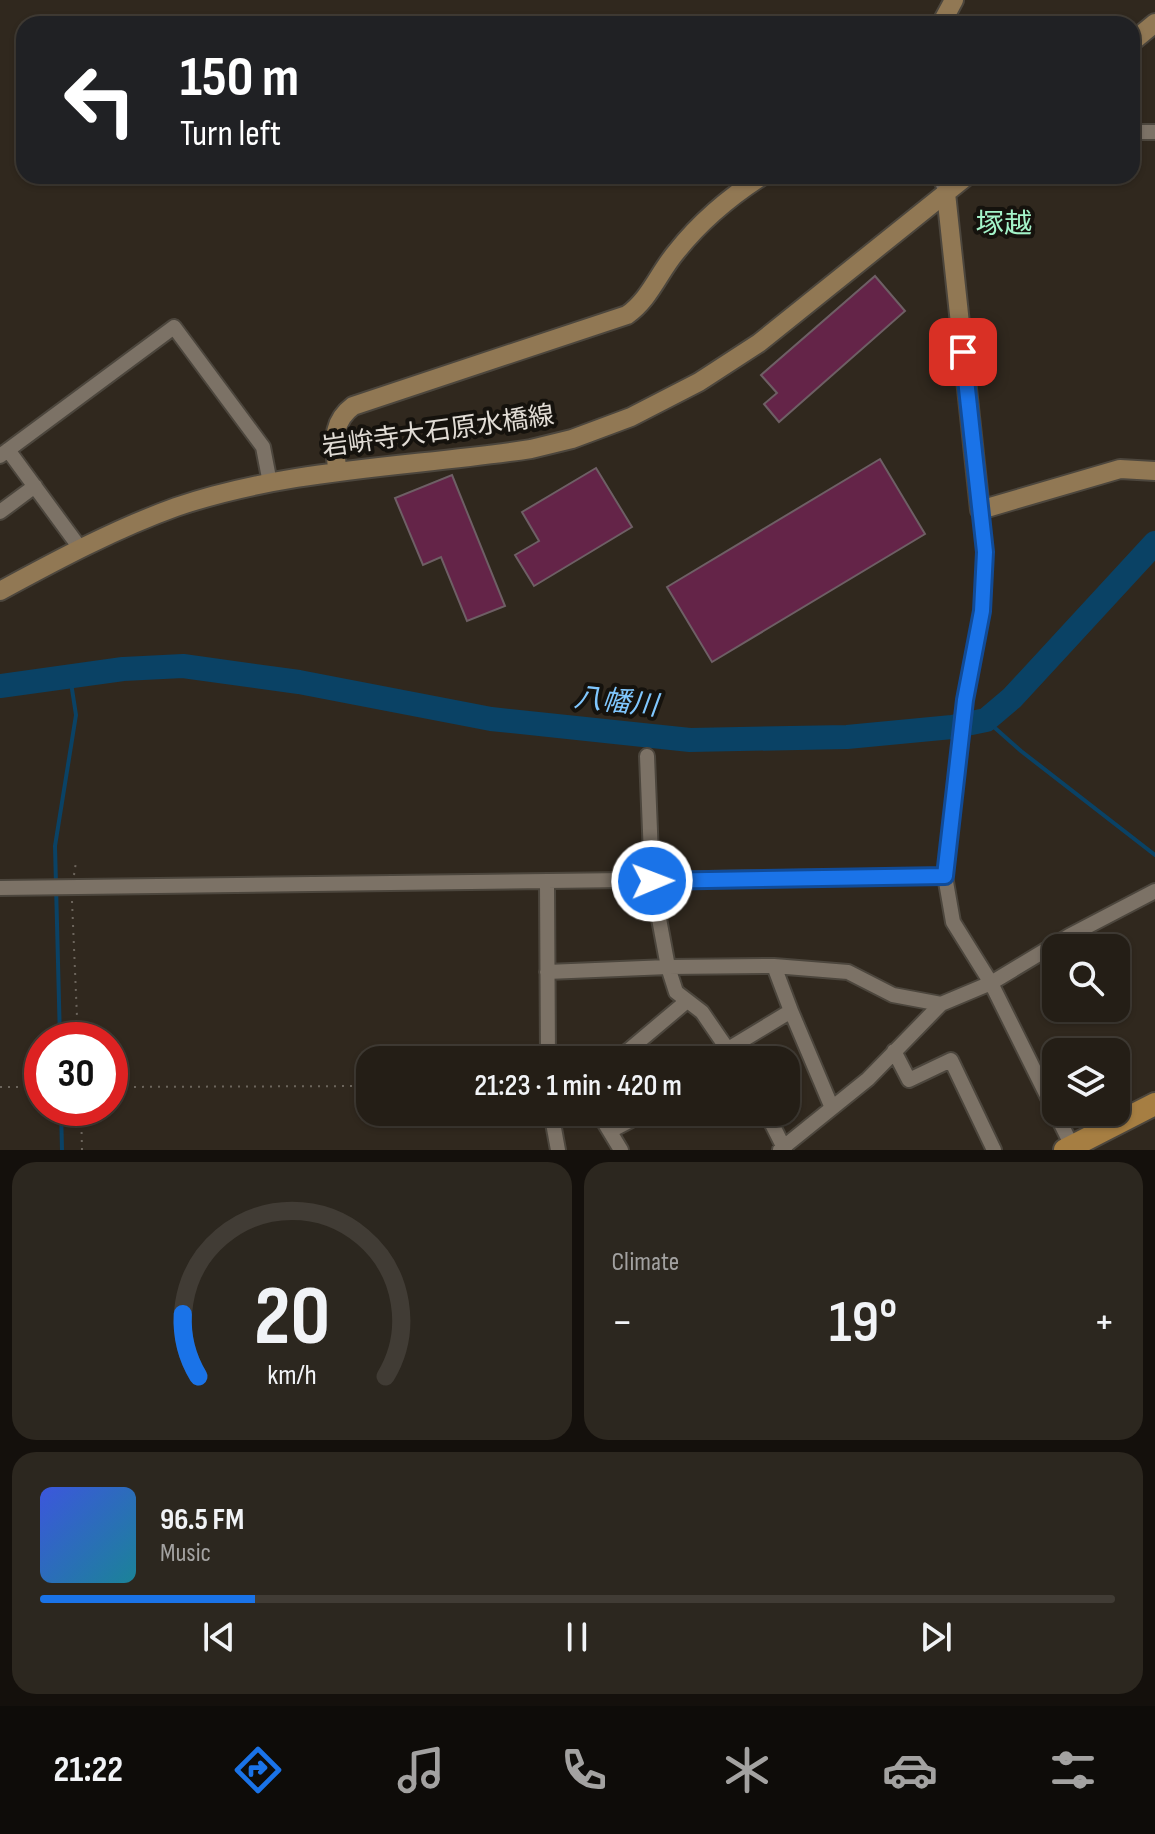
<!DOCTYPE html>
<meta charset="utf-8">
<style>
body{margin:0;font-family:"Sofia Sans Condensed","Noto Sans JP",sans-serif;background:#2c271f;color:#f1f3f6;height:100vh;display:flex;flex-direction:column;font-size:30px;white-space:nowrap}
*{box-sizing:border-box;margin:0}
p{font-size:26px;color:#a3a2a1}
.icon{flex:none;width:44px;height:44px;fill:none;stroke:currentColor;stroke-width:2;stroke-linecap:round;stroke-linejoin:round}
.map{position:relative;height:1150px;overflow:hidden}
.drawer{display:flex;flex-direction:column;gap:12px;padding:12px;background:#14100c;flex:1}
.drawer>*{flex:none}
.top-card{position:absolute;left:16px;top:16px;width:1124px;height:168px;border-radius:24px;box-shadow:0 2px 6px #0004,0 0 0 2px #413c35;background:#202124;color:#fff;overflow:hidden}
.fabs{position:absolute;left:1042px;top:934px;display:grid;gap:16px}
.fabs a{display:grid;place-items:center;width:88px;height:88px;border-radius:16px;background:#241e16;box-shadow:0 2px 6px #0004,0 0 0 2px #413c35;font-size:40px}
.speed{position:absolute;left:24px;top:1022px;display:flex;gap:16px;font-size:40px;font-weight:700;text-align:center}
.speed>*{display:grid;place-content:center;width:104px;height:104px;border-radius:50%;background:#241e16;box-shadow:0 2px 6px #0004,0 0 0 2px #413c35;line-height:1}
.speed .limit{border:12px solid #d22;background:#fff;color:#111}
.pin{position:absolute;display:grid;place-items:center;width:68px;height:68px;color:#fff;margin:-34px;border-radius:16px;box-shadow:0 4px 12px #0006}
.me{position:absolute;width:88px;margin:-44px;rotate:89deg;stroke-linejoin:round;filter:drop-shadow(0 0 6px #0008)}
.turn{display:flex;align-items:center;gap:28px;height:168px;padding:0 32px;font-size:36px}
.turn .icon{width:104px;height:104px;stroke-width:2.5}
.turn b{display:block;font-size:56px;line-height:68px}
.big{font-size:60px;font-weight:600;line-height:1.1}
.drawer .tile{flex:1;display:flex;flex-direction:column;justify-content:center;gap:12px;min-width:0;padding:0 28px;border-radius:24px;background:#2c271f}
.drawer .dial{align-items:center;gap:0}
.dial svg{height:208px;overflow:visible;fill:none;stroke:#413c35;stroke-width:7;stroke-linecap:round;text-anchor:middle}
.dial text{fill:#f1f3f6;stroke:none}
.song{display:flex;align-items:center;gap:24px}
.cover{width:96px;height:96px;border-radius:12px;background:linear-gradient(135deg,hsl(230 70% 55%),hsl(190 70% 35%))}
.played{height:8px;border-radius:4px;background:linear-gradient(90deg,#1a73e8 20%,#413c35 20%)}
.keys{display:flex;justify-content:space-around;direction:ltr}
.heat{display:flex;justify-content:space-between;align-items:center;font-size:44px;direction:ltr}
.drawer .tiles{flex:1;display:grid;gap:12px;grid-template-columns:1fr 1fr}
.tile:last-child{grid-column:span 2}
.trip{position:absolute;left:356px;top:1046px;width:444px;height:80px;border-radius:24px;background:#241e16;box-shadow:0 2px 6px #0004,0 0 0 2px #413c35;font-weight:600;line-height:80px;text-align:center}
.dock{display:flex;height:128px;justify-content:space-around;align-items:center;background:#0e0c09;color:#a3a2a1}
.dock .icon{width:56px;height:56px}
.dock .current{color:#1a73e8}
.dock b{font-size:36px;color:#f1f3f6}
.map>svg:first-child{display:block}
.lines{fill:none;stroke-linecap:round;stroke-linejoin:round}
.stream{stroke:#0a4265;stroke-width:4}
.river{stroke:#0a4265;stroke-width:24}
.building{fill:#642448;stroke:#6e5f65;stroke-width:2}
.street-casing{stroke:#4c463d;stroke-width:18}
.secondary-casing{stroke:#4c463d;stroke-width:22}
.primary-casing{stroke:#4c463d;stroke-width:26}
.path{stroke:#6c655c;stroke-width:2;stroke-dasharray:2 6;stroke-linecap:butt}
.street{stroke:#7c7266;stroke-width:14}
.secondary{stroke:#917854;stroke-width:18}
.primary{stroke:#a67e42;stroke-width:22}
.route-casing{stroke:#114b97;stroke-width:20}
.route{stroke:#1a73e8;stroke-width:14}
.labels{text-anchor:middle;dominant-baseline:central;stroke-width:8;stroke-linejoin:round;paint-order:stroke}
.street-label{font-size:26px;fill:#e1dcd5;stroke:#15120d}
.neighbourhood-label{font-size:28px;fill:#a3f4c9;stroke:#15120d}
.water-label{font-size:28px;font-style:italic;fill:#80c7fe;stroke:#15120d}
</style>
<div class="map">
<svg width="1155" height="1150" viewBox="0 0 1155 1150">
<rect width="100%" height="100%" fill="#30281e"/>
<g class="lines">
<path class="stream" d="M986,720L1021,751L1155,855
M60,1040L55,846L76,715L70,676
M61,1108L62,1150"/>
<path class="river" d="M0,686L123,669L183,666L299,682L491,719L690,740L847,737L952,727L986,720L1012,698L1155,543"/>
</g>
<path class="building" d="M875,276L905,311L779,422L764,404L777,393L761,375Z
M880,459L925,534L712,662L667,587Z
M596,468L632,527L534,586L515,555L539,541L522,512Z
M452,475L505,606L467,621L441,557L423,565L395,498Z"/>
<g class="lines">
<g class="street-casing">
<path id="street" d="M1132,132H1155
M940,176L946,193
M8,450L80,548
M0,456L174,327L263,447L270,483
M980,510L985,552L982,611L965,700L945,876L953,922L991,983L1074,1150
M0,512L35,486
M647,756L652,881L668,967L676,992L702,1012L735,1060
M547,883L548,1060
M0,888L945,876
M547,972L668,967L774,966L848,972L893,995L941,1004
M791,1011L832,1108
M894,1051L909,1080L951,1060L994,1150
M617,1060L687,1001
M710,1060L791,1011L774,966
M551,1112L558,1150
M598,1112L621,1150
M766,1112L785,1150
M610,1131L637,1117L640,1112
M780,1150L868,1079L941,1004L991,983L1069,936L1155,891"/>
</g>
<g class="secondary-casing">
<path id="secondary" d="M941,24L954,0
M1132,42L1155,23
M946,193L980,510L1120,469L1155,471
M337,472C336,445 329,424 353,406L627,315C650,299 659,272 677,251C700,222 731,196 762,176
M0,591C57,560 115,529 176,507C290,468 413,467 531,449L572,439L631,417L699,382L759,343L967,176"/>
</g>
<g class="primary-casing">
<path id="primary" d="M1065,1150L1155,1104"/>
</g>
<path class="path" d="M74,875L76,862
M72,901L78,1040
M0,1087H42
M110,1087L370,1086
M81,1108L82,1150"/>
<use href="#street" class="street"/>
<use href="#secondary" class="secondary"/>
<use href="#primary" class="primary"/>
</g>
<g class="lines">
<g class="route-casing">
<path id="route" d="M652,881L945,876L965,700L982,611L985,552L963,352"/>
</g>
<use href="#route" class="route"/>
</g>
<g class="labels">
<g class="street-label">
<text transform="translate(438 432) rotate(-8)">岩峅寺大石原水橋線</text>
</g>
<g class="neighbourhood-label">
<text x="1004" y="224">塚越</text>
</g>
<g class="water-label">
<text transform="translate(616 702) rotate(6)">八幡川</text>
</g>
</g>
</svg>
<div class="fabs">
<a><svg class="icon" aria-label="search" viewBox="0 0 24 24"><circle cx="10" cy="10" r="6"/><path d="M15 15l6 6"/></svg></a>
<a><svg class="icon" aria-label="layers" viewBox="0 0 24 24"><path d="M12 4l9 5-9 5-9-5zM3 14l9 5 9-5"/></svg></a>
</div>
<div class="speed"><div class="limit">30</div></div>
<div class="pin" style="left:963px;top:352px;background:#d93025"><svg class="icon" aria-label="arrive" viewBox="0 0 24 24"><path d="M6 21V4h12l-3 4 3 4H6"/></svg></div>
<svg class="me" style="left:652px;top:881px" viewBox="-20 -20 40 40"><circle r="17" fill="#1a73e8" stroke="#fff" stroke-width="3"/><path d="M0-11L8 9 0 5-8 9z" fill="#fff"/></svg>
<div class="trip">21:23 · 1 min · 420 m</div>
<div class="top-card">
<div class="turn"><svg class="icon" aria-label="left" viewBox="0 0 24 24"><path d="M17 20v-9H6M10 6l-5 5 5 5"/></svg><div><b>150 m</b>Turn left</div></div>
</div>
</div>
<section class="drawer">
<div class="tiles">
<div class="tile dial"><svg viewBox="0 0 100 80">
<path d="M14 69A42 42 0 1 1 86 69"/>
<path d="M14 69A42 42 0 0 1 8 45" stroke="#1a73e8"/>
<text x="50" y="56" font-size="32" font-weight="700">20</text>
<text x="50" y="72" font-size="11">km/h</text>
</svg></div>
<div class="tile"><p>Climate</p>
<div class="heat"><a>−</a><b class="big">19°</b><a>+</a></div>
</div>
<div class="tile">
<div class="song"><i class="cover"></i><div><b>96.5 FM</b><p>Music</p></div></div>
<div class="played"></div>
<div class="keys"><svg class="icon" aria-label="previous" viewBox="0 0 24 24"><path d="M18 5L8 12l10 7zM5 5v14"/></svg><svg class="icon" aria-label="pause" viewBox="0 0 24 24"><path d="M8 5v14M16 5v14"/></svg><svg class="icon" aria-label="next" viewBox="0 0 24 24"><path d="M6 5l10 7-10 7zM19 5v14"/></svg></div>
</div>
</div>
</section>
<nav class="dock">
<b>21:22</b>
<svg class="icon current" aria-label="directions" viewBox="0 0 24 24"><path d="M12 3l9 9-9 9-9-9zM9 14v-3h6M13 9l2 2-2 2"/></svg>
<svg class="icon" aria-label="music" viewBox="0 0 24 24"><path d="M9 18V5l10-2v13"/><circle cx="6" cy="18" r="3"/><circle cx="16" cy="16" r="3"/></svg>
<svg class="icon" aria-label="phone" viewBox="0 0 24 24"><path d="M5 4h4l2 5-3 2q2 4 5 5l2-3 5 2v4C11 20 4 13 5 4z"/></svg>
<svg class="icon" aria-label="climate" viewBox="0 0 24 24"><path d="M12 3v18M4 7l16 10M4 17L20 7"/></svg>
<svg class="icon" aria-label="car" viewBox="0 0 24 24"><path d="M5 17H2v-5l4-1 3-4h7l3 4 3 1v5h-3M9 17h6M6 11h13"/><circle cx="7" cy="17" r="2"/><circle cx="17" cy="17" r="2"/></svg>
<svg class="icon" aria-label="filters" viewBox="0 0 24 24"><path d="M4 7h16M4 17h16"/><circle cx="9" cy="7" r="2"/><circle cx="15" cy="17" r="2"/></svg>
</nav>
